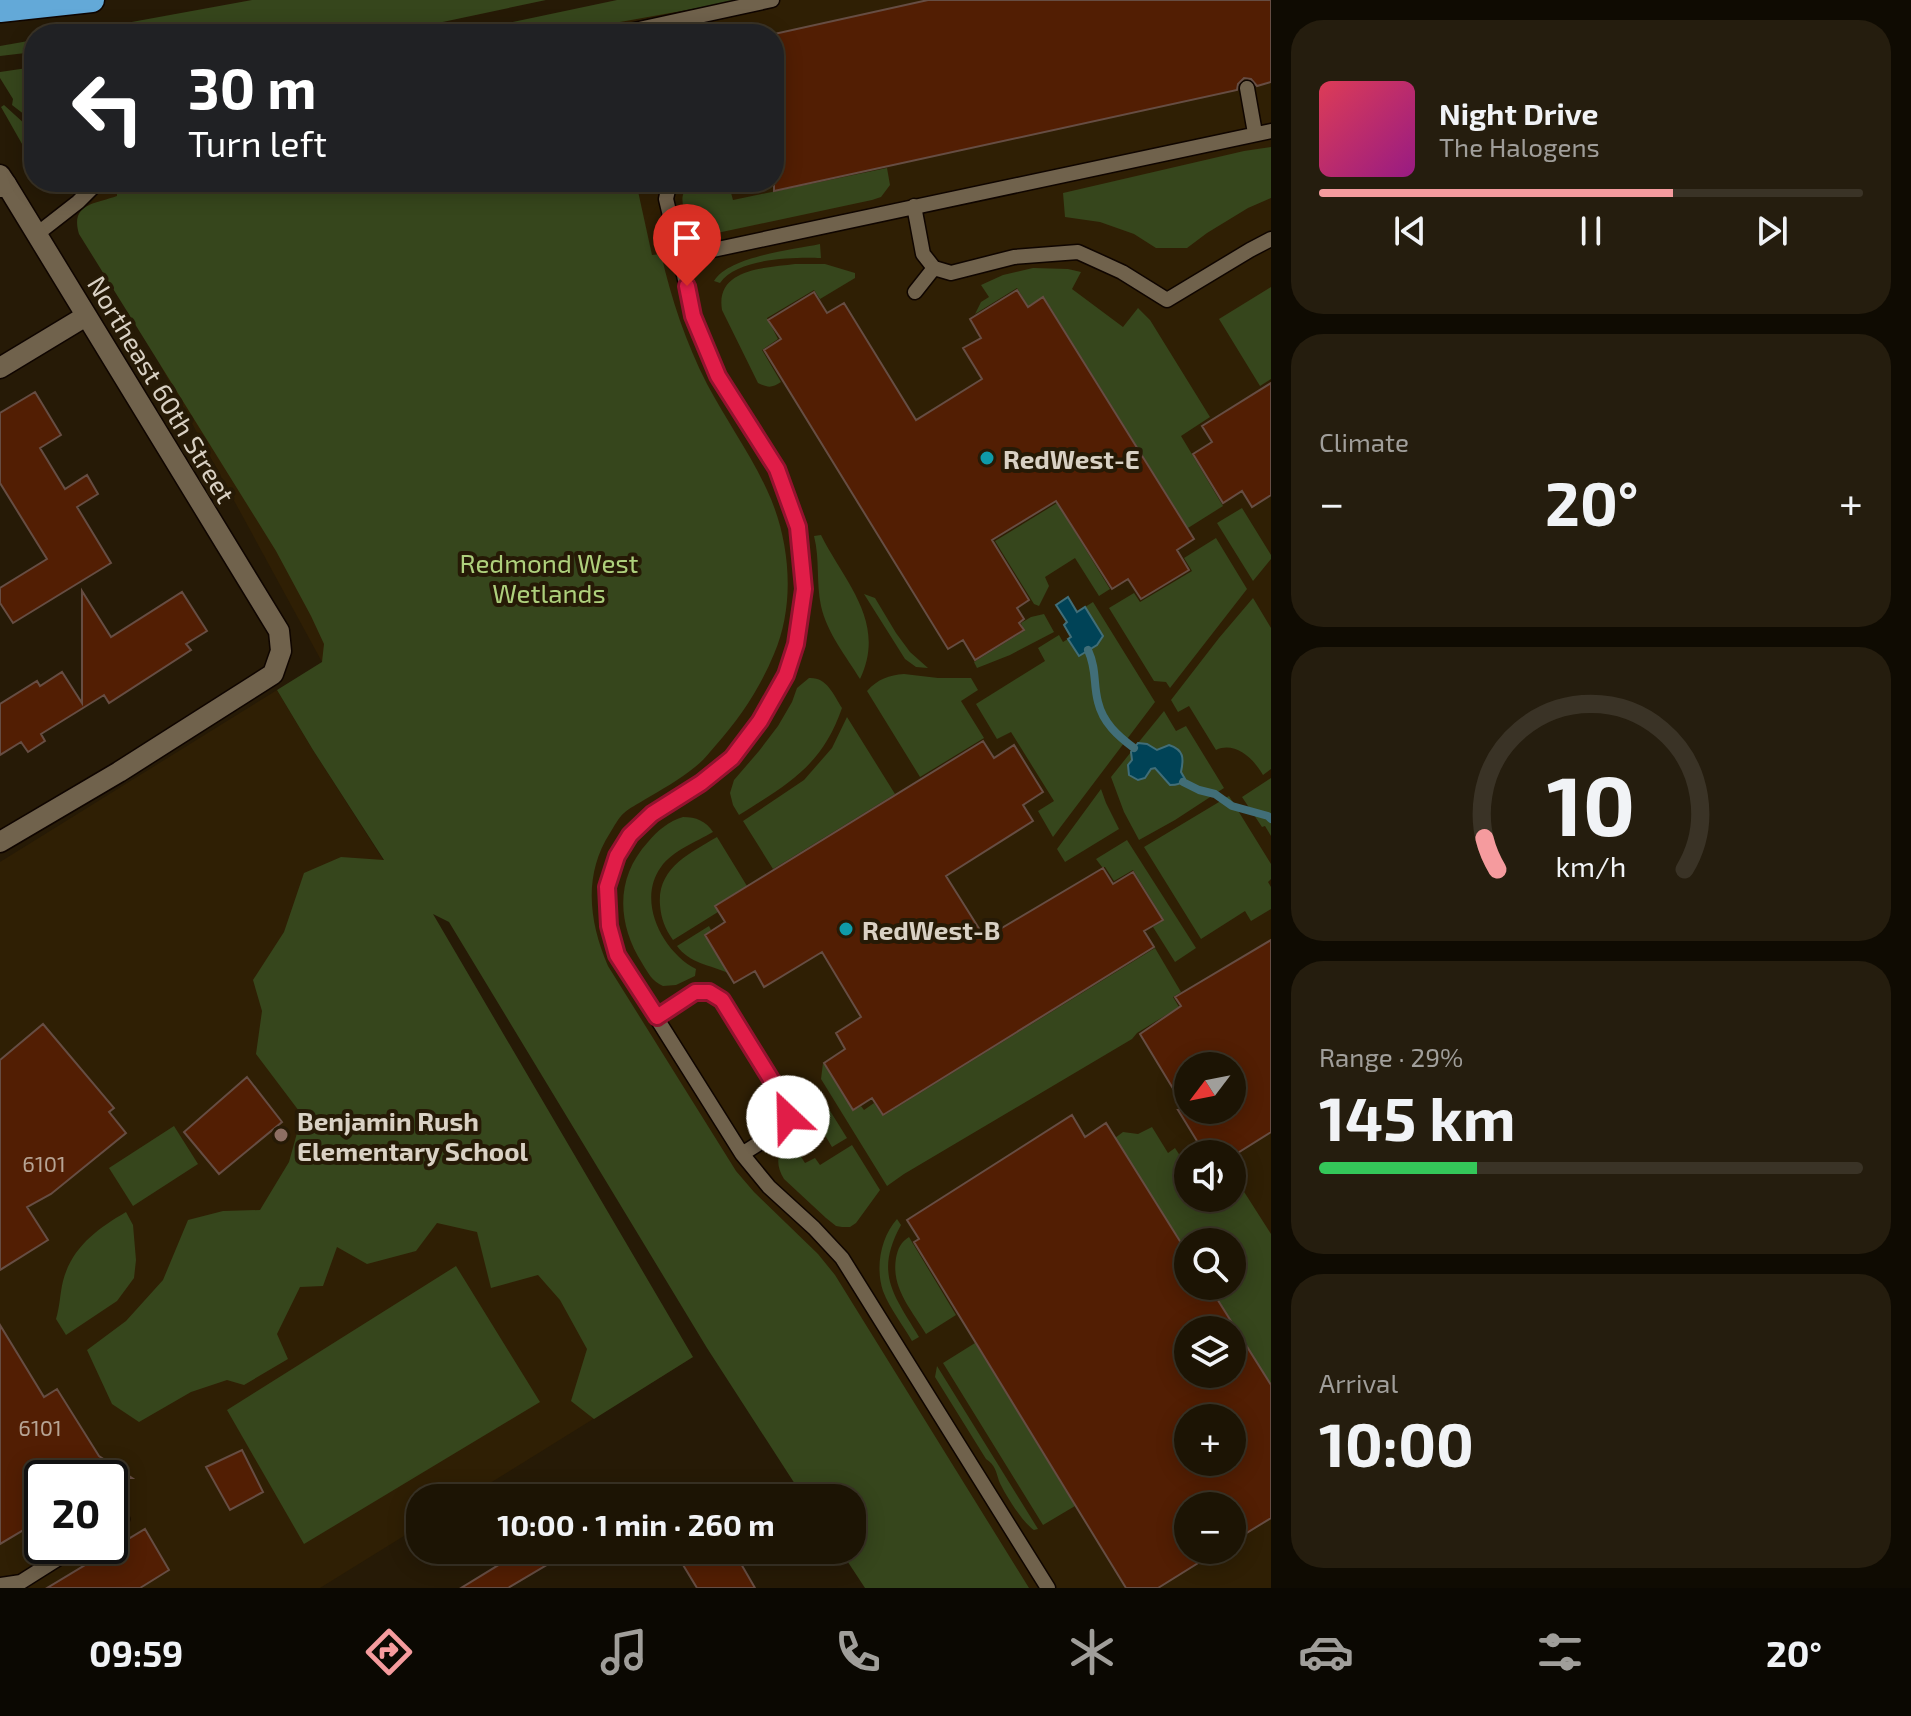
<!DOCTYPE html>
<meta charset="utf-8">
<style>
body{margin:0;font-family:"Exo 2",sans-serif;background:#251d0e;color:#f1f3f6;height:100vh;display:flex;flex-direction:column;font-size:30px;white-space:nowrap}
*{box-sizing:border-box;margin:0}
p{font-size:26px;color:#a09e9a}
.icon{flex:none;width:44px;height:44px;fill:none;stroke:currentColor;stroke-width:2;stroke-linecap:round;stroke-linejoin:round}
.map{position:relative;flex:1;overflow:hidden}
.sheet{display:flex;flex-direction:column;gap:20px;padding:20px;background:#0f0b02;width:640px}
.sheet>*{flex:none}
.guide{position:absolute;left:24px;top:24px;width:760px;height:168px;border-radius:32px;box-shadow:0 4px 20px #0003,0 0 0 2px #3a3326;background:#202124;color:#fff;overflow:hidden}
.needle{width:52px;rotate:238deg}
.tools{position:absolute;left:1174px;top:1052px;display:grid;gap:16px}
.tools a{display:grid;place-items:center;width:72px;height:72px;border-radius:50%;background:#1c1404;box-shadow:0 4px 20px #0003,0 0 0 2px #3a3326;font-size:40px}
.speed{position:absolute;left:24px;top:1460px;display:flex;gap:16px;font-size:40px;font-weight:700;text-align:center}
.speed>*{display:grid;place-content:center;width:104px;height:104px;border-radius:50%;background:#1c1404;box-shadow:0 4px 20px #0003,0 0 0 2px #3a3326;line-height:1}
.speed .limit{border:4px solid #111;border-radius:12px;background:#fff;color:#111}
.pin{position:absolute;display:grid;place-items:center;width:68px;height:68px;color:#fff;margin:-82px -34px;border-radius:50% 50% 50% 0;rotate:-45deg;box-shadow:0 0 8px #0007}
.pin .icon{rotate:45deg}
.me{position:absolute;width:88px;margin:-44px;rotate:336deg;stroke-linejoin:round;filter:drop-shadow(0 0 6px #0008)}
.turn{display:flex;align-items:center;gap:28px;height:168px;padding:0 32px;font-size:36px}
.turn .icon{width:104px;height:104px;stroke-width:2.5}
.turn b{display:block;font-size:56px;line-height:68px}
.big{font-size:60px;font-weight:700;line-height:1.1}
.sheet .card{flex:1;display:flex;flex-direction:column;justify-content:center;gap:12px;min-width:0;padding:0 28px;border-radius:32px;background:#251d0e}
.sheet .dial{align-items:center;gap:0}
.dial svg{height:208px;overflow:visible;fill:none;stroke:#3a3326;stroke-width:7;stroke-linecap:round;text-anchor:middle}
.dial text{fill:#f1f3f6;stroke:none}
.song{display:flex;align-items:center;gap:24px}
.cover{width:96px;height:96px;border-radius:12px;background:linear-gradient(135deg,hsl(350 70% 55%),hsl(310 70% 35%))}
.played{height:8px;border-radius:4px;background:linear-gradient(90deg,#f59b9e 65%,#3a3326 65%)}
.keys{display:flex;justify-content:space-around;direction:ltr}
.heat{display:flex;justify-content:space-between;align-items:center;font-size:44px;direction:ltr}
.charge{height:12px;border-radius:6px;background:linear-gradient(90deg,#34c759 29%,#3a3326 0)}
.trip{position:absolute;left:406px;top:1484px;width:460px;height:80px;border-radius:32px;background:#1c1404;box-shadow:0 4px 20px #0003,0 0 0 2px #3a3326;font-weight:700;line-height:80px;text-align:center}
.tab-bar{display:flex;height:128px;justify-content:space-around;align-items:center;background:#0b0802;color:#a09e9a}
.tab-bar .icon{width:56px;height:56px}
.tab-bar .on{color:#f59b9e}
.tab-bar b{font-size:36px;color:#f1f3f6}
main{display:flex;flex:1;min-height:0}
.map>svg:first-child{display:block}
.built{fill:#2f1f04;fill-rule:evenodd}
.green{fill:#36461c}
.water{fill:#004357;stroke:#416e78;stroke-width:2}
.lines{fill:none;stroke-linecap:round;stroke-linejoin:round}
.stream{stroke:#416e78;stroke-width:8}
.building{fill:#521e03;stroke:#664d43;stroke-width:2;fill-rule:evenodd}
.service-casing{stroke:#0f0500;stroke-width:17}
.minor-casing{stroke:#0f0500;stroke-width:23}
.tertiary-casing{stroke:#0f0500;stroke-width:23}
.motorway-casing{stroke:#0f0500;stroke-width:27}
.service{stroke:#70624c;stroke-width:14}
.minor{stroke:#70624c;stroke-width:20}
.tertiary{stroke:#70624c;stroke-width:20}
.motorway{stroke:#63a9d8;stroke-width:24}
.route-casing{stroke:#92132f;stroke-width:20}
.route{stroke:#e11d48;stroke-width:14}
.culture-dot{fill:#0f9aa8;stroke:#261a06;stroke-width:3}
.education-dot{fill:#8d6e63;stroke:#261a06;stroke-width:3}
.labels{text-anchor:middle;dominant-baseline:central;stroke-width:8;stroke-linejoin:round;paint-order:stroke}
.number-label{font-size:22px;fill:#b7a494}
.street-label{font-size:26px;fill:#d9d1c4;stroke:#261a06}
.poi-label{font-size:26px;font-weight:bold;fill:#d9d1c4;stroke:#261a06;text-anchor:start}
.park-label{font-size:26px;fill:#aed07c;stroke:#261a06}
</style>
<main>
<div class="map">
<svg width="1271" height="1588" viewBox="0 0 1271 1588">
<rect width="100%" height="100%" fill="#261a06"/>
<path class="built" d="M718,0H1271V1588H910L743,1328L322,662L79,216L109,182H774V34H555ZM1188,1066H1232V1110H1188ZM1188,1154H1232V1198H1188ZM1188,1242H1232V1286H1188ZM1188,1330H1232V1374H1188ZM1188,1418H1232V1462H1188ZM1188,1506H1232V1550H1188Z
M277,690L313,750L384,861L693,1357L466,1498H420V1526L320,1588H0V862ZM42,1478H110V1546H42Z"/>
<path class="green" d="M252,0H546L386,34H66Z
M617,0H743L620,22L566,34H456Z
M34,40V52L0,56V46Z
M34,67V128L25,115L12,105L13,99L0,78V72Z
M4,105L26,125L34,138V165L1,107Z
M1271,147V198L1248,208L1207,233L1187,248H1156L1134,234L1100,222L1065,217L1063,193L1244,151Z
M887,168L890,185L881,197L872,200L717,233L711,232V225L698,219L692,224C679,207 676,183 704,182L705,186L728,182L733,200Z
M117,182H636L652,255L661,254C671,298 686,343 707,384C726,420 750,453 767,490C790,539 796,603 774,654C760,688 740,718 716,745C709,753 703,761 695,767C679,780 661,790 644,800C638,804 629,808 624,813C618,818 614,827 610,833C583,875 589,922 608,966L736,1171L754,1192L818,1254L835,1275L1029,1588H865L840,1550H852V1498H804L707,1348L449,922L433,914L693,1357L594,1419L571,1401L587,1349L560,1300L538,1275L491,1288L477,1232L437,1223L416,1251L367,1264L337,1247L323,1286L300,1287L277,1334L288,1359L244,1385L227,1380L191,1392L139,1422L112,1404L87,1350L126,1321L163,1280L188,1220L223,1211L260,1210L289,1162L302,1115L256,1054L262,1011L253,980L284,932L304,873L341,857L384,860L313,750L277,690L322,662L324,644L311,616L276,551L79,234C70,204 94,204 117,196Z
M820,244L821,258C793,257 737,258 720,283L714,281C729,256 792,250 820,244Z
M795,264H825L855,273V278L820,299L814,290L767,318L778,339L762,350L781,382C772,388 768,388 758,383L722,310C715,268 766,268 795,264Z
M1033,268L1068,269L1081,272L1072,289L1123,327L1138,308L1150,320L1210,417L1181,436L1223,506L1188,528L1044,297L1028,306L1017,288L975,314L981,302L989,297L981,285L1003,275Z
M1271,287V379L1260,386L1219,319Z
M1057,503L1110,589L1099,596L1075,558L1045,577L1049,586L1039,606L1034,604L995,541Z
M1242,508L1271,555V559L1253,581L1217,523Z
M821,535C845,583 887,622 860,679C846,656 827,633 821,606C816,583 820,559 814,536Z
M1216,538L1247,589L1170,688L1166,682L1154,681L1109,608L1134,593L1140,602L1192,571L1184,558Z
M864,594L875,598L896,633L910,652L928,668L916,667L905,659Z
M1253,598L1271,628V769L1263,775C1254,759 1235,741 1216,750L1189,706L1178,712L1171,700L1219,638Z
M1093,602L1155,702L1053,837L1038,811L1054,801L1011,732L997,739L976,704L1045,661L1038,648L1059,635L1063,642L1068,639L1079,656L1103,635L1085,607Z
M1044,614L1054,632L1010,655L977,668L974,662L1024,631L1021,623L1031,617Z
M904,674L938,678H971L978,690L961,701L984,738L920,777L867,691C878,679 889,675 904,674Z
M809,678C827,677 833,694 842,708C822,766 788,784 739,815L733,805L730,793L734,780L759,751L778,726L792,702L797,688Z
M1164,711L1176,731L1186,726L1224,788L1175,820L1139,840L1124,812L1111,777L1131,752L1132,760L1148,771L1156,768L1170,785C1182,771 1192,754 1169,745L1157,750L1147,744L1138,743Z
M847,717L895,794L773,869L743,821L804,780L832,748Z
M1271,778V836L1265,826L1262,827L1242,797Z
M1101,789L1106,803L1119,829L1065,862L1057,849Z
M1229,796L1271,864V879L1268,882L1271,887V909L1251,921L1245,911L1201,939L1144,847Z
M683,817C696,817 706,821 713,832C696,842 672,851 661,867C636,901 663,952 696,969L695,976L676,985L663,986C652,981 648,973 642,963C617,923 615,878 648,842C657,831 669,821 683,817Z
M717,837L747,886L715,906L718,912L673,940C665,929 661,918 660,905C657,868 690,853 717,837Z
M1127,840L1196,948L1175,962L1153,927L1164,920L1133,870L1114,881L1105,867H1102L1096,859Z
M709,926L711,930L704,935L728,973C710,965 689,963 677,946Z
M1155,948L1181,992L1173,997L1179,1007L1137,1033L1132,1039L904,1174L887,1186L821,1079L823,1063L853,1111L861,1106L864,1110L874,1103L883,1116Z
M817,1090L847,1138L832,1147L807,1105Z
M174,1126L198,1164L133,1206L109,1168Z
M1152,1127L1168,1153L1175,1148L1186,1165L1188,1164V1198H1232V1164L1238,1161L1241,1187L1271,1234V1385L1209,1286H1232V1242H1188V1253L1115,1138L1123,1132L1138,1134Z
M791,1141L805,1163L815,1158L820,1165L852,1145L880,1190L856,1223L850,1227H842L836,1226L826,1218L784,1179C775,1164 776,1151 791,1141Z
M126,1212L133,1225L136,1260L134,1278L117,1301L66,1335L56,1319C60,1306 60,1293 63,1281C72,1247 97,1229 126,1212Z
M897,1219L901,1225C874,1274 894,1295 919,1337L912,1341C903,1325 890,1309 883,1291C875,1267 881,1237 897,1219Z
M909,1237L956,1315L926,1334C911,1309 891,1288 896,1258C898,1248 901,1242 909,1237Z
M456,1266L540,1402L304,1544L227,1410Z
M975,1343L1075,1506L1043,1525L943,1363Z
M937,1366L1038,1529L1034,1530C1023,1523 1004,1493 999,1481C996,1471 995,1465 986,1459L935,1377Z"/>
<path class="water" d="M1068,597L1077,612L1085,607L1103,636L1097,645L1079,656L1068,639L1071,637L1064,625L1067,622L1056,605Z
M1138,743L1147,744L1157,750L1169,745C1184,750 1184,758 1181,772L1185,779C1181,784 1177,785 1170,785L1155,768L1151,769L1145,778L1138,780L1129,775L1128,765L1132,760L1131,752Z"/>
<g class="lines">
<path class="stream" d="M1088,650C1097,670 1093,683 1098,702C1103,723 1118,736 1134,748
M1183,782L1199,790L1215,794L1232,806L1268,816L1271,819"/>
</g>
<path class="building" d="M928,0H1271V82L1257,86L1251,79L1244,78L1238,84L1237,90L774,191V34Z
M1017,290L1028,307L1043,297L1194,539L1177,550L1189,570L1141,599L1128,579L1112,589L1056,501L992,540L1029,600L1017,608L1024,619L1019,623L1024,630L975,660L963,640L948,649L764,350L781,339L768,320L814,292L827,313L844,303L916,420L982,379L963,348L981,338L970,319Z
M1271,383V495L1252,507L1242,491L1223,503L1193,454L1212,442L1202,426Z
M35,392L61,435L40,448L65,489L87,475L98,494L77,507L111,563L13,623L0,603V588L47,559L0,483V413Z
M82,591L111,637L182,592L207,631L186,644L191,650L109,703L104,695L41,734L45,741L28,752L21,742L0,755V704L37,681L40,686L62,672L82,703Z
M983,741L994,758L1014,745L1043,792L1023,805L1033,821L946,876L985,938L1103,868L1113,884L1133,872L1163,920L1144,931L1154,947L883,1115L872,1098L853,1110L824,1063L845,1049L836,1033L861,1017L822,952L764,987L755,971L734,983L705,935L725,922L715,906Z
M1271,940V1132L1236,1154H1205L1178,1110H1186L1140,1034L1181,1006L1175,997ZM1188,1066H1232V1110H1188Z
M43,1024L114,1108L109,1112L126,1133L51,1194L27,1207L48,1240L0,1270V1060Z
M247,1077L282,1122L219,1174L184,1132Z
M1072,1115L1085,1137L1106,1123L1188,1254V1286H1209L1271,1385V1518L1232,1542V1506H1188V1550H1219L1158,1588H1126L914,1242L919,1239L907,1220ZM1188,1330H1232V1374H1188ZM1188,1418H1232V1462H1188Z
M0,1325L44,1397L57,1389L99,1456L132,1478H42V1519L0,1544Z
M242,1450L263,1492L230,1510L206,1467Z
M145,1529L169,1570L140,1588H47Z
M523,1550H572L508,1588H461Z
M674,1550H733L755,1588H697Z"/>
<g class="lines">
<g class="service-casing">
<path id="service" d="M616,34L772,0
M1247,88L1255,133
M666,182L669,185L666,199L680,257
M914,206L923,254L934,268L951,273L1014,257L1078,252L1122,272L1167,300L1250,250L1271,239
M37,234L78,202L98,182
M915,292L934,268
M657,1017L695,992H709L722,1000L785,1102L788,1117L780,1130L742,1154
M110,1526L122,1519
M0,1585L21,1582L78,1546
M1048,1588L842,1258L814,1228L769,1187L742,1154L617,955L609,926L607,887L617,856L630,835L652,814L701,783L732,758L760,721L786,675L796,644L804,589L798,527L777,469L718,376L693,316L680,257L1271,131"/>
</g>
<g class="minor-casing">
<path id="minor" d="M0,187L6,184L279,631L281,651L273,674L119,772L0,842
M0,368L86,316"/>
</g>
<g class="tertiary-casing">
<path id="tertiary" d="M0,175L6,184"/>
</g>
<g class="motorway-casing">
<path id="motorway" d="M0,10L92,0"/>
</g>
<use href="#service" class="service"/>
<use href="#minor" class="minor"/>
<use href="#tertiary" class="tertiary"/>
<use href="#motorway" class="motorway"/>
</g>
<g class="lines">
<g class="route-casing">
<path id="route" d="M687,286L693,316L718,376L777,469L798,527L804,589L796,644L786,675L760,721L732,758L701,783L652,814L630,835L617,856L607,887L609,926L617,955L657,1017L695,992H709L722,1000L785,1102L788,1117"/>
</g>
<use href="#route" class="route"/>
</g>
<g class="culture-dot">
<circle cx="987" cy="458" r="8"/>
<circle cx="846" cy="929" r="8"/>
</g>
<circle class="education-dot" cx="281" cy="1135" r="8"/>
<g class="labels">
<g class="number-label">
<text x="44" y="1163">6101</text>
<text x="40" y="1427">6101</text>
</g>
<g class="street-label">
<text transform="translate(162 389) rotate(59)">Northeast 60th Street</text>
</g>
<g class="poi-label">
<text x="1003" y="458">RedWest-E</text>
<text x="862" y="929">RedWest-B</text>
<text x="297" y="1120">Benjamin Rush<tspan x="297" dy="30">Elementary School</tspan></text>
</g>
<g class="park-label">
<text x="549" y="562">Redmond West<tspan x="549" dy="30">Wetlands</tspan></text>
</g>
</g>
</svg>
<div class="tools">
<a><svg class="needle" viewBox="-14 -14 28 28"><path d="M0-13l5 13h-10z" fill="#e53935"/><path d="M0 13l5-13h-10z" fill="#a09e9a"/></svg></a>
<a><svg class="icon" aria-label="sound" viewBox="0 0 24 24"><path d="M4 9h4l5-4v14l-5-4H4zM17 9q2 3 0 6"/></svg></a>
<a><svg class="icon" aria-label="search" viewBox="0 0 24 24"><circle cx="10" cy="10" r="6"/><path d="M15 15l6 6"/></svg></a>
<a><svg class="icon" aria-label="layers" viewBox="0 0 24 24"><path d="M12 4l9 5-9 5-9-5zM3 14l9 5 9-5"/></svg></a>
<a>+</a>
<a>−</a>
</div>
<div class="speed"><div class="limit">20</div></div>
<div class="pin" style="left:687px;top:286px;background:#d93025"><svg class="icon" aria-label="arrive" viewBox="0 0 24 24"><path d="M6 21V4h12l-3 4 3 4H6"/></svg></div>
<svg class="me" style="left:788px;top:1117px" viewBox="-20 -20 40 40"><circle r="19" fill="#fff"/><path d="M0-13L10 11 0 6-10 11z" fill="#e11d48"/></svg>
<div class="trip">10:00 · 1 min · 260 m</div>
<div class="guide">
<div class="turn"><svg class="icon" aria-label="left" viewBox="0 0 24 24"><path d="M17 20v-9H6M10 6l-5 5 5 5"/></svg><div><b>30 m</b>Turn left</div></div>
</div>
</div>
<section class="sheet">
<div class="card">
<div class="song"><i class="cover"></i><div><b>Night Drive</b><p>The Halogens</p></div></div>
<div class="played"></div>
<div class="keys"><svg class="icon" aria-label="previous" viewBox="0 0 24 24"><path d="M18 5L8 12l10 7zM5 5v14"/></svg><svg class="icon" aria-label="pause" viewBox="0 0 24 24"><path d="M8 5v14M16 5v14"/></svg><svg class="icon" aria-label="next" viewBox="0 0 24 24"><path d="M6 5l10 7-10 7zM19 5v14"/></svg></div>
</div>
<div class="card"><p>Climate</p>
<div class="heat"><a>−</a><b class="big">20°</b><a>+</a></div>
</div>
<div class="card dial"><svg viewBox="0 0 100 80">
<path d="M14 69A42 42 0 1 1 86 69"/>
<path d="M14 69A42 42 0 0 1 9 57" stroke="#f59b9e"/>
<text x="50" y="56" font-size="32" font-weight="700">10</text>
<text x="50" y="72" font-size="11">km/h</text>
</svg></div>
<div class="card"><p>Range · 29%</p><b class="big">145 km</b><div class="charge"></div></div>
<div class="card"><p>Arrival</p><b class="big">10:00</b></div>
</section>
</main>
<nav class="tab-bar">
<b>09:59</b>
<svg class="icon on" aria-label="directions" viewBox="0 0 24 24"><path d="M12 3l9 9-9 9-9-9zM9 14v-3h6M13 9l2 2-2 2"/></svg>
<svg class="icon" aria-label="music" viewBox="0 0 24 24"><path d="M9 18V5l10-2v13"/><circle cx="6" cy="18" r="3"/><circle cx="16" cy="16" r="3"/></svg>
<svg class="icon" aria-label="phone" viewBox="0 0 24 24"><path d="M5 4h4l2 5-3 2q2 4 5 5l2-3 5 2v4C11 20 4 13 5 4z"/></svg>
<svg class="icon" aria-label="climate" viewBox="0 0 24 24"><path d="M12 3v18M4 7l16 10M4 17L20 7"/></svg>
<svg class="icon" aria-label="car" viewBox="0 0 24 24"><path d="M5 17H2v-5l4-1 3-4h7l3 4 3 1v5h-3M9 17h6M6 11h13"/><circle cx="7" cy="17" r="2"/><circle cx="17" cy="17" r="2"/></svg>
<svg class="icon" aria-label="filters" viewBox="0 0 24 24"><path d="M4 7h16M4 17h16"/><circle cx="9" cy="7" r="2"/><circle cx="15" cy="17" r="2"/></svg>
<b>20°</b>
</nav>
